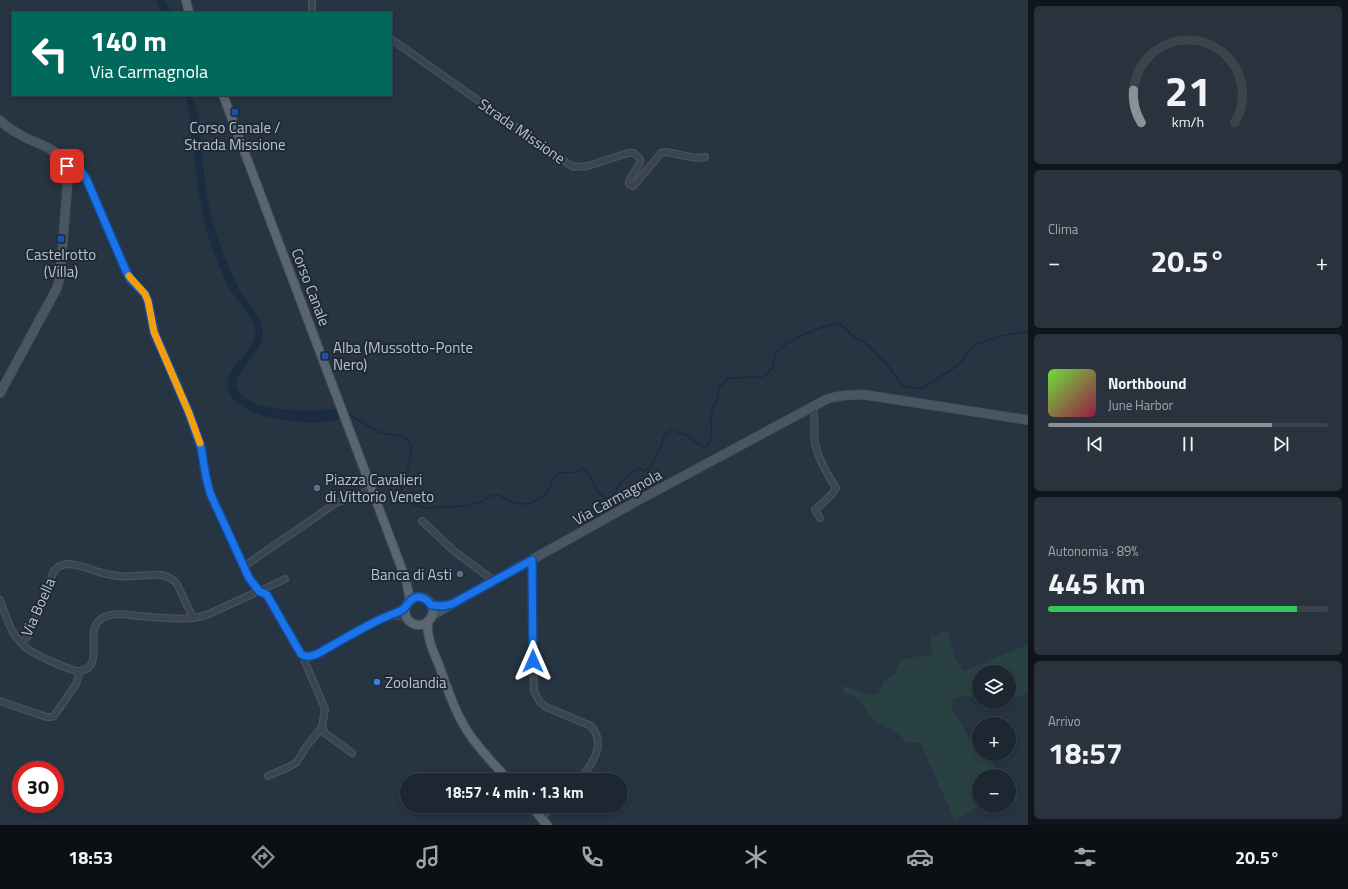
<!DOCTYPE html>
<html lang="it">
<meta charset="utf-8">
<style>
body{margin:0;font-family:"Titillium Web",sans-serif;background:#2a333d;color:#f1f3f6;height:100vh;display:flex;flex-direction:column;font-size:15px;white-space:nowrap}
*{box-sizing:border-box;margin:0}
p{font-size:13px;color:#a0a5ab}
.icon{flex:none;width:22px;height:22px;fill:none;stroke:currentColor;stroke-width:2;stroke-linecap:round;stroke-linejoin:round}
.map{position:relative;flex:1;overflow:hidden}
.sheet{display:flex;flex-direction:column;gap:6px;padding:6px;background:#10151b;width:320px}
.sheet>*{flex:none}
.banner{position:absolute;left:12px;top:12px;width:380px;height:84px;border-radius:0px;box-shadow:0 2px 6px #0003,0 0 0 1px #3b444d;background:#00695c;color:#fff;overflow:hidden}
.controls{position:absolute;left:972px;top:665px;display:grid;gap:8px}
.controls a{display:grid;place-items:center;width:44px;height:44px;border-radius:50%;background:#1d2731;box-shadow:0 2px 6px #0003,0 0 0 1px #3b444d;font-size:20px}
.speed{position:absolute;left:12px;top:761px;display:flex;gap:8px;font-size:20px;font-weight:700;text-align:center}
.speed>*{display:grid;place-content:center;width:52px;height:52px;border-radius:50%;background:#1d2731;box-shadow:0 2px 6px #0003,0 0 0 1px #3b444d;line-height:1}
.speed .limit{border:6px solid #d22;background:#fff;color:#111}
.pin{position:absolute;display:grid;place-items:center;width:34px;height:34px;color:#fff;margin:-17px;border-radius:8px;box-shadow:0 2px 6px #0006}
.me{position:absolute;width:44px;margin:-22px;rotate:0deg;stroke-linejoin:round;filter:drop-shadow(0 0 3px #0008)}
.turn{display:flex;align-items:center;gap:14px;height:84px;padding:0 12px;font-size:18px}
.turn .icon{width:52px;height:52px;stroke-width:2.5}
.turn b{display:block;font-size:28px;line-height:34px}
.big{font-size:30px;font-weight:700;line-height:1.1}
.sheet .tile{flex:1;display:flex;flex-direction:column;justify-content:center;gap:6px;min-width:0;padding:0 14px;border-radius:6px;background:#2a333d}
.sheet .dial{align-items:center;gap:0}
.dial svg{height:104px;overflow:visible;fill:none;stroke:#3b444d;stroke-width:7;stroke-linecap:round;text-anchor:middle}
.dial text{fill:#f1f3f6;stroke:none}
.song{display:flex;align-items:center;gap:12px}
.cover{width:48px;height:48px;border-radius:6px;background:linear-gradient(135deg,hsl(100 70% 55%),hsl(340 70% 35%))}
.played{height:4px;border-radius:2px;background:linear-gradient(90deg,#8c9099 80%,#3b444d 80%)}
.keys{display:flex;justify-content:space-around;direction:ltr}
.heat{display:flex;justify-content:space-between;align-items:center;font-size:22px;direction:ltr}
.charge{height:6px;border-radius:3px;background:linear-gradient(90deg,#34c759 89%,#3b444d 0)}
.trip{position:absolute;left:400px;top:773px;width:228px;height:40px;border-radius:20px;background:#1d2731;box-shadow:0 2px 6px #0003,0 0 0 1px #3b444d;font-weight:700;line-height:40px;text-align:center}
.dock{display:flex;height:64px;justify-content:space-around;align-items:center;background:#0c1014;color:#a0a5ab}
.dock .icon{width:28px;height:28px}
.dock .active{color:#8c9099}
.dock b{font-size:18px;color:#f1f3f6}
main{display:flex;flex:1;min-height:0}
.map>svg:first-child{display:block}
.green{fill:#294142}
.water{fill:#1a2c3f}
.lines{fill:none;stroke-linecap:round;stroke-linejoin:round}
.stream{stroke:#1a2c3f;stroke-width:1.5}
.minor-casing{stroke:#48515d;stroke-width:8}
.secondary-casing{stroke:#48515d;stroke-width:10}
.primary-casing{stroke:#48515d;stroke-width:10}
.minor{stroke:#3b4551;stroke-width:5.5}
.secondary{stroke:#495563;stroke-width:8}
.primary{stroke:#596570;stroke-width:8}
.route-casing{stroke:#114b97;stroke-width:10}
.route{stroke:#1a73e8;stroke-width:7}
.slow{stroke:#f59e0b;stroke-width:7}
.transit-dot{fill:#1a4fb4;stroke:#202a36;stroke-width:1.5}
.service-dot{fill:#5c6f8a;stroke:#202a36;stroke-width:1.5}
.shop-dot{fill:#3f7fe0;stroke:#202a36;stroke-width:1.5}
.labels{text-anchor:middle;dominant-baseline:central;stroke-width:4;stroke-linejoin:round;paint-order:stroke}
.poi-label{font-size:15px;fill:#b8c0cb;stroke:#202a36;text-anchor:start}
.street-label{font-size:15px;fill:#b8c0cb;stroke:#202a36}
</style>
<main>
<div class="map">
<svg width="1028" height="825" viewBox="0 0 1028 825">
<rect width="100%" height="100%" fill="#273441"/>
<path class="green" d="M945,630L948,632L956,661L964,671L1028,644V694L1009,698V672H979V700L967,696L954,699L951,707L975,747L979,748V754H986L999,773L1003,776H979V806H980L955,821L920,743H906L899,734L881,724L877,723L870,717L860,700L844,693L842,688L846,686L870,695L878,693L885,680L896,674C896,655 919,656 933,656L929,635C936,638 939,635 945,630Z
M1009,781L1013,784L1019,799L1009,804Z"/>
<path class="water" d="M156,0H165L171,13H161Z
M185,95H192C194,102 197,109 198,115C201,127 201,140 202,152C204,179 207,206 216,232C222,253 231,274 242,294C248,305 259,314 262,327C268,350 233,372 236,386C237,388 239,392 241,394C255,414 315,411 337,409L340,419C316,427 242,420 230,394C217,366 265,351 254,324C249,312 238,303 231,291C225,281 216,258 212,247C204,223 199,198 196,173C193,147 192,121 185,95Z"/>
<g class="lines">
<path class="stream" d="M346,414H348L378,432L405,437L412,447L408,469L403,479L401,487L403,496L413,504L425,508L467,506L482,502L490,496L499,495C515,507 533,508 547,492C550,489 550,484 552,480C554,477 557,475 559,473L578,472L582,467C595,475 592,493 609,500C615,495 614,493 618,487C623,479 631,474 638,468L644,471L649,468L654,462L661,446L665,434L671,429C678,434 683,433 689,437C695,440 698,446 705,447C716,439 710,426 711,414C712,408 715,405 717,400C719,397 717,394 718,391C719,386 725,382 728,378L763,377C766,374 772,370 773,366C774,362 773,358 776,354C783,341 824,325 839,323L856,339L863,341L871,348L878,356L887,364L902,385L911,388H923L954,368L960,363L969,351L977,344L1002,336L1028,331"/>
<g class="minor-casing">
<path id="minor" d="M312,13V0
M391,39L567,163L574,167L588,166L628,153H634L640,159V163L629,181V184L633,186L636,183L661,153L666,152L696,158L705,157
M67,166L74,165L79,168L86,178L126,271L130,279L145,294L148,301L156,335L189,413L201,447L206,477L210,493L249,579L259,591L267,595L298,650L304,656L310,657L317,654L378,620L405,608
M812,406C817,418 813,431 815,443C818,459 828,475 836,488L832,494L815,510L820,518
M422,521L454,551L494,581
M532,560L534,691L540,702L546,707L591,726C607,744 592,764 580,780
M243,567L336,503L372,489
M0,600C5,612 8,626 16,637C19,640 23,645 26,648C36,655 65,668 76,671C80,671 84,671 88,668C103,655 80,620 111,615C120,613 129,615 138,616C156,617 174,620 193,618C204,617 214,612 224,607C244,598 264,589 285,579
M392,615L406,617
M22,643L28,636L32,627L54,571C58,566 61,565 67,564C81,564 93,571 106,574C115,576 125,577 134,576C150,576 165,570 177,584L193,618
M304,656L305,662L325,709L322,727L325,733L352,753
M0,701L46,717H52L54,716L76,684L80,671
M268,776L289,767L297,762L306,747L322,727
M541,817L555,806"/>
</g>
<g class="secondary-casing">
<path id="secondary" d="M0,120C7,128 17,133 26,138C39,144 62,151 67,166C68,170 68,175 68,179L60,276L57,288L0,393
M431,605L437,606L447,605
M431,616L637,501L827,399C841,395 852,394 866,395L1028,420"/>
</g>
<g class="primary-casing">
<path id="primary" d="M186,0L189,13
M223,95L406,580L410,600
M405 611a14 14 0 1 1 28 0a14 14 0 1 1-28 0Z
M428,621C426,636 433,651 439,665C448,690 456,716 472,738C483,753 496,766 508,780
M531,806L547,825"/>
</g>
<use href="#minor" class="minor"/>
<use href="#secondary" class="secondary"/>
<use href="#primary" class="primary"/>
</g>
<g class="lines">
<g class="route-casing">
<path id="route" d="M67,166L74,165L79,168L86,178L126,271L130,279L145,294L148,301L154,332L189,413L201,447L206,477L210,493L249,578L259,591L267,595L301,654C306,658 311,656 317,654C337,643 358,630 379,620C386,616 395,614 402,610C408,606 409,598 418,597C424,597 428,601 431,605L443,606L452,604L532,560L533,661"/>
</g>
<use href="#route" class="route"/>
<path class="slow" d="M129,276L145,294L148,301L154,332L189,413L200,443"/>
</g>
<g class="transit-dot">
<rect x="231" y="108" width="8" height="8" rx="2"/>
<rect x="57" y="235" width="8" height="8" rx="2"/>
<rect x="321" y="352" width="8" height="8" rx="2"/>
</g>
<g class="service-dot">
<circle cx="317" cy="488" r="4"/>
<circle cx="460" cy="574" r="4"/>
</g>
<circle class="shop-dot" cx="377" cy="682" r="4"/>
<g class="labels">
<g class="poi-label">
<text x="235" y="127" text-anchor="middle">Corso Canale /<tspan x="235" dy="17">Strada Missione</tspan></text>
<text x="61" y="254" text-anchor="middle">Castelrotto<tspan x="61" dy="17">(Villa)</tspan></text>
<text x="333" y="347">Alba (Mussotto-Ponte<tspan x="333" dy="17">Nero)</tspan></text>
<text x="325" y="479">Piazza Cavalieri<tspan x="325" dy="17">di Vittorio Veneto</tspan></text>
<text x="452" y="574" text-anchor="end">Banca di Asti</text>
<text x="385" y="682">Zoolandia</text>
</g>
<g class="street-label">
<text transform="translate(522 131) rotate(35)">Strada Missione</text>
<text transform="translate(311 287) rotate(69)">Corso Canale</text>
<text transform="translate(617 497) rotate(-29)">Via Carmagnola</text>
<text transform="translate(38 607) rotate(-66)">Via Boella</text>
</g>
</g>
</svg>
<div class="controls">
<a><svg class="icon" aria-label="layers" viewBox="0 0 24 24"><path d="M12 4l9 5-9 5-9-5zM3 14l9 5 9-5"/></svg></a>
<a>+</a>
<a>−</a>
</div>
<div class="speed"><div class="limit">30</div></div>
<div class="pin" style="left:67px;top:166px;background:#d93025"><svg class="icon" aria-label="arrive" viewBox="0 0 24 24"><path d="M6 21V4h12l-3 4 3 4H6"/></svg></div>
<svg class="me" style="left:533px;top:661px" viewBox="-20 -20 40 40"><path d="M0-17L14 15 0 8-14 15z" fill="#1a73e8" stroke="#fff" stroke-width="4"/></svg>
<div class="trip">18:57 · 4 min · 1.3 km</div>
<div class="banner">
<div class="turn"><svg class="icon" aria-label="left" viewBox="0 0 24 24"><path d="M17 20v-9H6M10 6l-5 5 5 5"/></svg><div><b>140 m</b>Via Carmagnola</div></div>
</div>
</div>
<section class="sheet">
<div class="tile dial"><svg viewBox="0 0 100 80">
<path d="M14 69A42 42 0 1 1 86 69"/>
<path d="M14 69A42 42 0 0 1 8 44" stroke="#8c9099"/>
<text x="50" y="56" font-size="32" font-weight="700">21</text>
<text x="50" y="72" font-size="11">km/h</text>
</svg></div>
<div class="tile"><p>Clima</p>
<div class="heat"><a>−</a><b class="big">20.5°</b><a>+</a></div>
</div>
<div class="tile">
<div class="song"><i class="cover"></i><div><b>Northbound</b><p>June Harbor</p></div></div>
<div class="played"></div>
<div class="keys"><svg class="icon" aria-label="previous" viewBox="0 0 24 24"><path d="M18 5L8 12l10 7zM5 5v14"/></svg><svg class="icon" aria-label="pause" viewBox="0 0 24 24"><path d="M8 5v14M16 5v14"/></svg><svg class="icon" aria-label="next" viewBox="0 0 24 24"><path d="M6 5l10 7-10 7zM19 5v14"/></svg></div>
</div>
<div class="tile"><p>Autonomia · 89%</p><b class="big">445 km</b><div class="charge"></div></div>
<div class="tile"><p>Arrivo</p><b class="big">18:57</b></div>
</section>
</main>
<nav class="dock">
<b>18:53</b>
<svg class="icon active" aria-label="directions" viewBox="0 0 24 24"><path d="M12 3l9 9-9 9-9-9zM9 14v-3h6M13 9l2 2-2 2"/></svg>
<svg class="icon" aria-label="music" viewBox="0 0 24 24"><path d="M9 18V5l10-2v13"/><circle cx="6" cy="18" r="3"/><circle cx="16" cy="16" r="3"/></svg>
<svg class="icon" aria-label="phone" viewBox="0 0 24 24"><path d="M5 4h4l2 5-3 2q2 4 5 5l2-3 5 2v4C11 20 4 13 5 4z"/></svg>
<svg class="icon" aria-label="climate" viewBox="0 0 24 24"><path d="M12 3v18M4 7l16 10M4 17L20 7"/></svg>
<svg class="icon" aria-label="car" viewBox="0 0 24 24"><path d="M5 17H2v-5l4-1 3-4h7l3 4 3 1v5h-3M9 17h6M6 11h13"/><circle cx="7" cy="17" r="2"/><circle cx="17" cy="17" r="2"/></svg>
<svg class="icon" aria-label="filters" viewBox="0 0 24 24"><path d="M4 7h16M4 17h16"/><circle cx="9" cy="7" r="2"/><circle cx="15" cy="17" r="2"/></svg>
<b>20.5°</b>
</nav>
